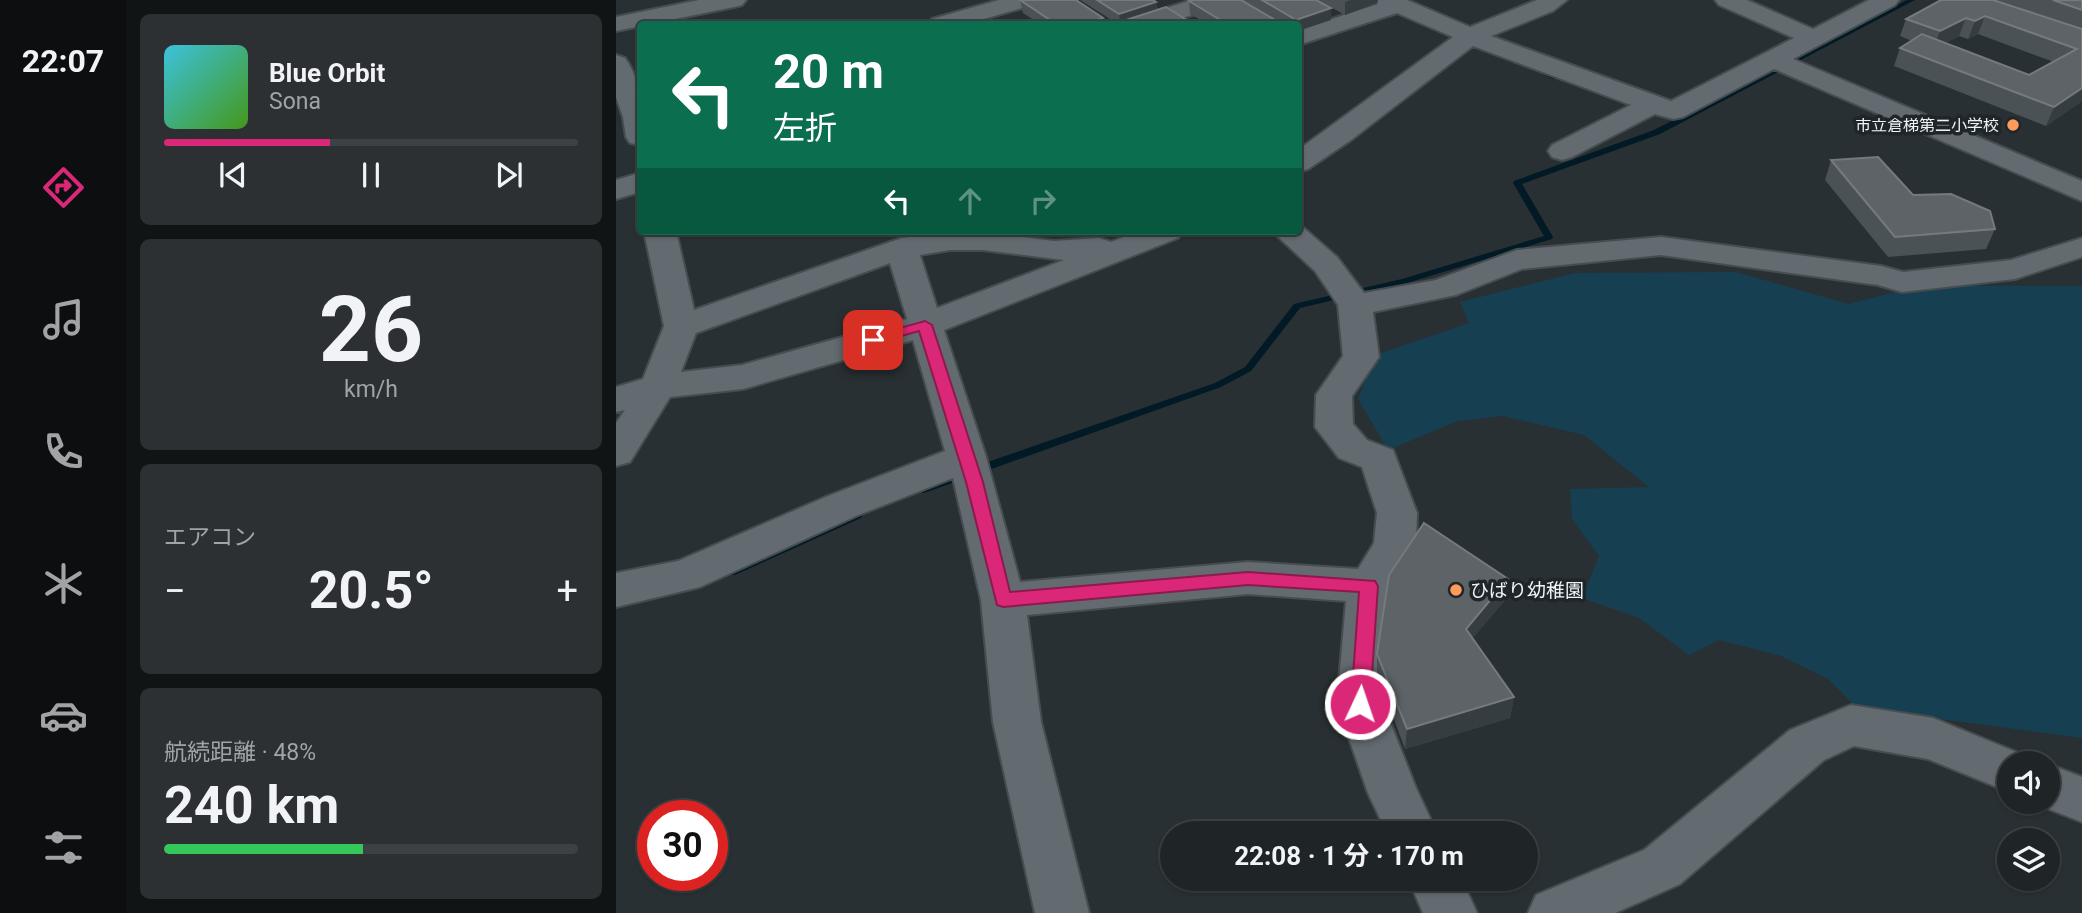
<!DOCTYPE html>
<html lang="ja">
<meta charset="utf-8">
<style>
body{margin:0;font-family:Roboto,"Noto Sans JP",sans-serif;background:#2c3032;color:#f1f3f6;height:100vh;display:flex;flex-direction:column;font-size:26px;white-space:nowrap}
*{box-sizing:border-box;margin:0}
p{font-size:23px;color:#a1a4a7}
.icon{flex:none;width:38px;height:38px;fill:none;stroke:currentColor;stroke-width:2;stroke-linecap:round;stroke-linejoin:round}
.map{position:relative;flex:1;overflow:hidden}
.sheet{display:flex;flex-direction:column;gap:14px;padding:14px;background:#111415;width:490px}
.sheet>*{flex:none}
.banner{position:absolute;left:21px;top:21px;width:665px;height:214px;border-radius:7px;box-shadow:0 2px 5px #0004,0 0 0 2px #3c4143;background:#0b6e4f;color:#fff;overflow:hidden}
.controls{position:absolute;left:1381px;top:751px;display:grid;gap:14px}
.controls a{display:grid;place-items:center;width:63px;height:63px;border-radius:50%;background:#1f2426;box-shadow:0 2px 5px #0004,0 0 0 2px #3c4143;font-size:35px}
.speed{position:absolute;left:21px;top:800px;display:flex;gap:14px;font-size:35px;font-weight:700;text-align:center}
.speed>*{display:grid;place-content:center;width:91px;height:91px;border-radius:50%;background:#1f2426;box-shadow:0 2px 5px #0004,0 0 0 2px #3c4143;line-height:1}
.speed .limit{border:10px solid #d22;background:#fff;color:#111}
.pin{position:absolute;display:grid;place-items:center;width:60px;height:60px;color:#fff;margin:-30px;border-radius:14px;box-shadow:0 4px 10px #0006}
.me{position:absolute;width:77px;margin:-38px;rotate:3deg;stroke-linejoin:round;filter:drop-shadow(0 0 5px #0008)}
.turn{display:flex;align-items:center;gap:24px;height:147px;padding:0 21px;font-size:32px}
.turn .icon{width:91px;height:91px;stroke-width:2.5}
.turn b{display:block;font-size:49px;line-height:60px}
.lanes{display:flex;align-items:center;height:66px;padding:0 21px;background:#0003;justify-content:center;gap:35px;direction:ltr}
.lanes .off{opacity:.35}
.big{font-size:52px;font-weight:700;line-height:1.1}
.sheet .card{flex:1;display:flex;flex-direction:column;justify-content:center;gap:10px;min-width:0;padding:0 24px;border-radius:10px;background:#2c3032}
.sheet .dial{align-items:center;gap:0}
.dial b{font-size:91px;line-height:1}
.song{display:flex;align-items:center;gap:21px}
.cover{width:84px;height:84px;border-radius:10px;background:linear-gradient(135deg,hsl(190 70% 55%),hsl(100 70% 35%))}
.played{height:7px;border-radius:4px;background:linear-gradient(90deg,#db2777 40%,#3c4143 40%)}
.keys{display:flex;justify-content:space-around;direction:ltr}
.heat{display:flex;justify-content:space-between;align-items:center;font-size:38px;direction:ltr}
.charge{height:10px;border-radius:5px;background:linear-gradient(90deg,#34c759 48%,#3c4143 0)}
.trip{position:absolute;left:544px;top:821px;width:378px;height:70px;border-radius:35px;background:#1f2426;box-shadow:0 2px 5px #0004,0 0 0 2px #3c4143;font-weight:700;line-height:70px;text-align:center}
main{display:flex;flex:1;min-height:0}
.tabs{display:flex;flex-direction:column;width:126px;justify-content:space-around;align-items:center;background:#0c0e0f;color:#a1a4a7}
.tabs .icon{width:49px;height:49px}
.tabs .active{color:#db2777}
.tabs b{font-size:32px;color:#f1f3f6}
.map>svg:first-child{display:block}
.green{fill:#163f52}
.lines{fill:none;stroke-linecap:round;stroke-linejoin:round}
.stream{fill:#011a26;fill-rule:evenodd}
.minor-casing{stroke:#464d50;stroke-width:4}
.minor{fill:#636b70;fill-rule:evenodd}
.wall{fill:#4b5256;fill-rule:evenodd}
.shaded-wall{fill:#363d41}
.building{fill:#5d6367;stroke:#747a7e;stroke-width:2}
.route{fill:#db2777;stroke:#8e194d;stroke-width:2}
.poi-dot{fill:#ff9b5a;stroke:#1f2629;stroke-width:2.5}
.labels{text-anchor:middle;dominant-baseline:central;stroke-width:7;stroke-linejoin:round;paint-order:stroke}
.far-poi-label{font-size:16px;fill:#eff3f6;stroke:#1f2629;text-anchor:end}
.poi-label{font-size:19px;fill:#eff3f6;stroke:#1f2629;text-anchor:start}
</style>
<main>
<nav class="tabs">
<b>22:07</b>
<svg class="icon active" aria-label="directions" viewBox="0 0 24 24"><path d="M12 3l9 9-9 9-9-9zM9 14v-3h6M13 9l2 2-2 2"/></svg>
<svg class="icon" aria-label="music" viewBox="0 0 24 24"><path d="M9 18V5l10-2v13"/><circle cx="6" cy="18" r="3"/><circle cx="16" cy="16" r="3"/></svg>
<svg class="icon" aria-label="phone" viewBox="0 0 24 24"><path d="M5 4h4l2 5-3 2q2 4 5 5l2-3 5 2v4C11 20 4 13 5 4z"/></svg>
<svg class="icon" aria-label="climate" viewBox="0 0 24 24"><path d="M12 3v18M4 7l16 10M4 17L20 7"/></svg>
<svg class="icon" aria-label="car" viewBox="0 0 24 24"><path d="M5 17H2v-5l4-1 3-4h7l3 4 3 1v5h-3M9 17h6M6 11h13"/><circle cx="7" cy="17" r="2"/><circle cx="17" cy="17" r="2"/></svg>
<svg class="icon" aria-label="filters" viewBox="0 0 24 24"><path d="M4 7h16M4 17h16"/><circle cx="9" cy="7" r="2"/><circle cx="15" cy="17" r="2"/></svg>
</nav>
<section class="sheet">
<div class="card">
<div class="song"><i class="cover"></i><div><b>Blue Orbit</b><p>Sona</p></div></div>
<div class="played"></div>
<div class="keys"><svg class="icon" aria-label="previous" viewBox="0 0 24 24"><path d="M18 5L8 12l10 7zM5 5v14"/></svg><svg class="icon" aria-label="pause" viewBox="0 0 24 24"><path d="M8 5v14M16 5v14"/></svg><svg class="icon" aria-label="next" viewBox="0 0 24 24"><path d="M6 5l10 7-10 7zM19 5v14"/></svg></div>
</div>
<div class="card dial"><b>26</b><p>km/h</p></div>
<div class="card"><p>エアコン</p>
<div class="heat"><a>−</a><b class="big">20.5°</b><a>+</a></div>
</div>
<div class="card"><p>航続距離 · 48%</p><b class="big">240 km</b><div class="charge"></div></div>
</section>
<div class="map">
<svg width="1466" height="913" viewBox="0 0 1466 913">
<rect width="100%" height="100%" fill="#293033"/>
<path class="green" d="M1120,272L1233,304L1301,286H1466V738L1241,708L1212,679L1165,656L1103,640L1073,655L1023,618L966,598L983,556L956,519L954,489L1033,487L968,435L887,416L842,421L772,450L742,399L759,355L853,323L844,302L959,273Z"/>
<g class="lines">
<path class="stream" d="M1291,0H1299L1044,134L906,184L937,237L936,239L791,283L684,308L635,371L605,387L311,492L307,493L302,489L303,486L599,383L629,367L678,304L786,279L928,236L897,183L898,181L1038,130Z
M901,61H905L944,77L937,79L901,63Z
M241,511L245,512L247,515L245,518L119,575H111L109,572L111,569Z"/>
<g class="minor-casing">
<path id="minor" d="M83,0H130L126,5L118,7L0,31V17Z
M383,0H421L417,5L350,24H313L316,19Z
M576,0H612L608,5L547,24H512L515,19Z
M759,0H791L854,27L921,0H951L937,11L875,36L1055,101L1178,38L1103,5L1099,0H1131L1197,29L1253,0H1283L1279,5L1177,59L1466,181V201L1158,69L1067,117L1057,119L1039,114L956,157L946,160L936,157L932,151L936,145L1015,105L857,46L735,140L692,169L682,172V150L837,37L781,13L682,45V30L762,4Z
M0,55L9,58C28,84 24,114 24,145L14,143L10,137L7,117L0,97Z
M24,173V192L0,199V180Z
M683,224L721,257L748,293L820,280L901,250L1045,237L1265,266L1287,272L1395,260L1466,238V257L1399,279L1286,292L1262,285L1045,255L906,269L840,295L757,312L763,357L736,396L737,424L751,440L777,450L801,513L800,545L774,588L767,704L800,788L821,833H771L752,793L721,704L730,601L632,594L411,615L425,722L473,913H419L377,722L365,600L337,478L240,516L84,587L0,607V573L62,561L212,496L329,451L297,340L127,389L54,397L14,462L0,466V423L9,410L0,412V387L27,379L48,326L28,231H60L78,310L286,238L334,232H367L438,241L483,238L495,242L523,231H567L562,238L328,330L370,457L404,582L632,562L742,569L758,543L761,513L746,467L723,458L699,427L700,395L727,356L722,305L699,271L656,231H682ZM334,250H367L448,260L321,308L304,255ZM274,263L291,319L126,365L65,372L80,333Z
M1235,705L1317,718L1410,756L1414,763H1393V792L1312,759L1238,746L1208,760L1064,884L999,913H912L920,895L1028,850L1174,730Z
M1432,764L1466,777V822L1415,802H1432Z
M792,878H845L861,913H807Z"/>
</g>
<use href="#minor" class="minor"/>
</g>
<path class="wall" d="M404,0L487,18L488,24H424L407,13Z
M464,0H537L540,2L541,10L577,24H514V23L502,24Z
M626,0H700L715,20L682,24H668Z
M702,0H762L761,3L729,15Z
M1378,0H1466V101L1430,126L1278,66L1284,48L1296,41L1284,36L1290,19ZM1362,34L1438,62L1413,75L1329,43L1343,36L1352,39Z
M573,1L666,24H592L574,14Z
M1215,160L1379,229L1370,249L1272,257L1209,180Z
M889,600L856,639L898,697L894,718L789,749L761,674V654Z"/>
<path class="shaded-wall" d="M735,0H762L761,3L729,15V2Z
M540,2L541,14L513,19L514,23L504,24L503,14Z
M715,8V20L682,31V24H680V20Z
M1369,16L1362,34L1352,39L1359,21Z
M487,18L488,24H466Z
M1350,18L1343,36L1317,49L1324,31Z
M1466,88V101L1430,126L1438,107Z
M892,579L889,600L847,650L850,629Z
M898,697L894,718L789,749L791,729Z"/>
<path class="building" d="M404,0H460L487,18L466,24H440Z
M481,0H537L540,2L503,14Z
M577,0H625L666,24H611L573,1Z
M646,0H700L715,8L680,20Z
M1325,0H1377L1466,29V88L1438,107L1284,48L1306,34L1413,75L1461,49L1369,16L1359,21L1350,18L1324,31L1290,19Z
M1437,0H1466V10Z
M550,7L577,24H521L513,19Z
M24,93V109L20,94Z
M1262,157L1297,195L1335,194L1374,211L1379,229L1279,237L1215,160Z
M808,523L892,579L850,629L898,697L791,729L761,654L773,575Z"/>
<path class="route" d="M309,321L316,325L367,482L394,592L632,572L759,581L762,586L754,704L751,710L744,712L737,710L735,704L743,592L632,585L387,607L381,605L350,482L303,331L257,344L249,340L251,337Z"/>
<g class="poi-dot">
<circle cx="1397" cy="125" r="7"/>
<circle cx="840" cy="590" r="7"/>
</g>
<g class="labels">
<g class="far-poi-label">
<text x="1383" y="125">市立倉梯第二小学校</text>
</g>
<g class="poi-label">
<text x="854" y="590">ひばり幼稚園</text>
</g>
</g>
</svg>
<div class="controls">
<a><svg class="icon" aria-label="sound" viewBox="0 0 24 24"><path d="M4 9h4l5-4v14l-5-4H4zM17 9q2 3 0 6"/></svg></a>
<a><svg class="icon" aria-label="layers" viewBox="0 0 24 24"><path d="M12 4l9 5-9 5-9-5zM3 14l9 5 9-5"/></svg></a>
</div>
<div class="speed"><div class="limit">30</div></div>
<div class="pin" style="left:257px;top:340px;background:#d93025"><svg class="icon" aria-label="arrive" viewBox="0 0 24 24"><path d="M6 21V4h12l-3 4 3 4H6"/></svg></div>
<svg class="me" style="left:744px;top:704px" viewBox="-20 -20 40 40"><circle r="17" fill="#db2777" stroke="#fff" stroke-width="3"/><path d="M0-11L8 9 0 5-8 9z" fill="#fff"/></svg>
<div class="trip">22:08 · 1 分 · 170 m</div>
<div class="banner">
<div class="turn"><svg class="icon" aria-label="left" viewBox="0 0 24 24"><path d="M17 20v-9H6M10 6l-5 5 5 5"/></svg><div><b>20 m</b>左折</div></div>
<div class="lanes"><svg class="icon" aria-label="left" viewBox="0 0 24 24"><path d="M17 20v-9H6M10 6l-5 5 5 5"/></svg><svg class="icon off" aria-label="ahead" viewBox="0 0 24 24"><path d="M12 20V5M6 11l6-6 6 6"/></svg><svg class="icon off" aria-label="right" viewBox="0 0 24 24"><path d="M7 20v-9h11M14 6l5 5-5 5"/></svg></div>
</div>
</div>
</main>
